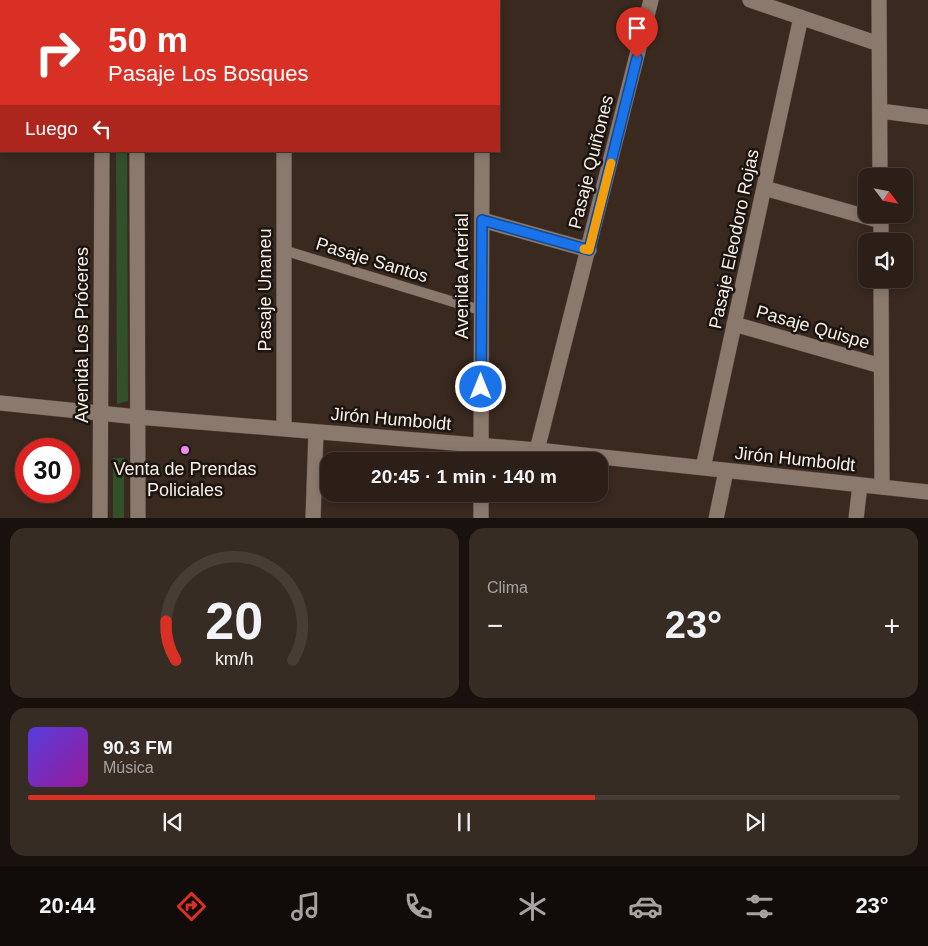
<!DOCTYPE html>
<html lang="es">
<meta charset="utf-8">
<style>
body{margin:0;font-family:Arial,sans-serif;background:#372c24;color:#f1f3f6;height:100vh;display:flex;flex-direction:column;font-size:19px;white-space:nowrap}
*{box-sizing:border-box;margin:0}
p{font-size:16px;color:#a6a2a1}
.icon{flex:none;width:28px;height:28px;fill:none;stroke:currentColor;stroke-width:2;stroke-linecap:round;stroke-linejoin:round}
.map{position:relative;height:518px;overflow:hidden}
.sheet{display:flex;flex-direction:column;gap:10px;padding:10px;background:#18110d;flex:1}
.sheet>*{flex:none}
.banner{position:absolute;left:0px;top:0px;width:500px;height:152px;box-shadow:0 2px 8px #0003,0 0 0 1px #473d36;background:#d93025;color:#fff;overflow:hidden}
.needle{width:32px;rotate:122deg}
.controls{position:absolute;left:858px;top:168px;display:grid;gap:10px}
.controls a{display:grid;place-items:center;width:55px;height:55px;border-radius:10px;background:#2b1f17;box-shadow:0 2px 8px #0003,0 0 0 1px #473d36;font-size:25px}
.speed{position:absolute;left:15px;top:438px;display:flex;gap:10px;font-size:25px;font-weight:700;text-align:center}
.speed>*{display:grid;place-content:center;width:65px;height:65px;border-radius:50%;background:#2b1f17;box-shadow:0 2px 8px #0003,0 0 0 1px #473d36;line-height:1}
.speed .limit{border:8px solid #d22;background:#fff;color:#111}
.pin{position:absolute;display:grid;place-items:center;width:42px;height:42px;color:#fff;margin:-51px -21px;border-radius:50% 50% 50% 0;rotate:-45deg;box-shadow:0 0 5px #0007}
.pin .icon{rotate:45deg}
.me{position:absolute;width:55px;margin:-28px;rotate:0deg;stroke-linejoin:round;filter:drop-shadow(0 0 4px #0008)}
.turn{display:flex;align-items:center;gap:18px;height:105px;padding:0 25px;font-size:22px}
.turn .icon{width:65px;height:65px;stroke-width:2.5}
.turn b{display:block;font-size:35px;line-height:42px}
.then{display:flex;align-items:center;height:48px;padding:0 25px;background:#0003;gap:10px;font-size:19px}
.big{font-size:38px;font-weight:700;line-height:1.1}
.sheet .card{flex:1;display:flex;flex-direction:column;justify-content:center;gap:8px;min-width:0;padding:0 18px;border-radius:15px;background:#372c24}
.sheet .dial{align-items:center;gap:0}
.dial svg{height:130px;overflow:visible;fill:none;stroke:#473d36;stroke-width:7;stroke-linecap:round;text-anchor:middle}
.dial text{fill:#f1f3f6;stroke:none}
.song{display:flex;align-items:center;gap:15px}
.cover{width:60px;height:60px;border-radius:8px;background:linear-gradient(135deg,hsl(250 70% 55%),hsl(300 70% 35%))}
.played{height:5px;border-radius:2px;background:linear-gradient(90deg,#d93025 65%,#473d36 65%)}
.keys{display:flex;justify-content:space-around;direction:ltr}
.heat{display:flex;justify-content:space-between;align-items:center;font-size:28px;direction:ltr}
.sheet .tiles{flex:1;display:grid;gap:10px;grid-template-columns:1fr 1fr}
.card:last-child{grid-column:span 2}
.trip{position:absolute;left:320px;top:452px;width:288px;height:50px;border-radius:15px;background:#2b1f17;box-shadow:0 2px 8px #0003,0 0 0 1px #473d36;font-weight:700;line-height:50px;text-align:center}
.dock{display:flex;height:80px;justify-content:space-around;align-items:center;background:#110c09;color:#a6a2a1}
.dock .icon{width:35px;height:35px}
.dock .selected{color:#d93025}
.dock b{font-size:22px;color:#f1f3f6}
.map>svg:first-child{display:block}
.green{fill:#32512b}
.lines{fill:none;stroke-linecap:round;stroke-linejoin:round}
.service-casing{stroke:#54473e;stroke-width:11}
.minor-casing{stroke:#54473e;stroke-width:16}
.tertiary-casing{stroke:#54473e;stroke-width:16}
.service{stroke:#8c796e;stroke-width:10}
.minor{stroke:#8c796e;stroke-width:15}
.tertiary{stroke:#8c796e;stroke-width:15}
.route-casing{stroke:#114b97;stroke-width:12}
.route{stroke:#1a73e8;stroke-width:9}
.slow{stroke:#f59e0b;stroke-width:9}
.poi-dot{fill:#f589ee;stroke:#1b140f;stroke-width:2}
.labels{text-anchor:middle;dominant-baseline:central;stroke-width:5;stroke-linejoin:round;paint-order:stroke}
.street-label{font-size:18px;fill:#f9efe8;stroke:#1b140f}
.poi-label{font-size:18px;fill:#f9efe8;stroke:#1b140f}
</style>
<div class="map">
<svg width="928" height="519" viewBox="0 0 928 519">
<rect width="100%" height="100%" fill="#39291f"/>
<path class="green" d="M116,151H127L128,401L117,404Z
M113,458H124V518H113Z"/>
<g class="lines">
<g class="service-casing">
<path id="service" d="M283,250L480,310"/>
</g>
<g class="minor-casing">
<path id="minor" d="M750,0L879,44
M879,0L880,176
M286,1V0
M482,1V0
M880,111L928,117
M764,188L881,221
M881,214V241
M482,220L589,250
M881,279L882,487
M734,324L881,366
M0,403L138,417L537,450L928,492
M284,429V151
M537,450L651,0
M481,461L482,151
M703,468L801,17
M313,519L316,432
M481,519V494
M716,519L726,471
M856,519L860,485"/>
</g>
<g class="tertiary-casing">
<path id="tertiary" d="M102,1V0
M139,1V0
M137,151L138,519
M100,519L102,151"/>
</g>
<use href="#service" class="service"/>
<use href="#minor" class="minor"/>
<use href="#tertiary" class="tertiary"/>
</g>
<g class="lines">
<g class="route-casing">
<path id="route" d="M481,387L482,220L589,250L637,58"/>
</g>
<use href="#route" class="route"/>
<path class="slow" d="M584,249L589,250L611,163"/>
</g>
<circle class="poi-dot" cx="185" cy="450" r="5"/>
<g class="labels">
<g class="street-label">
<text transform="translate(591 162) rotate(-76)">Pasaje Quiñones</text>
<text transform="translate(734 239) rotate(-78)">Pasaje Eleodoro Rojas</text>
<text transform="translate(372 260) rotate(17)">Pasaje Santos</text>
<text transform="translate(462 276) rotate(-90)">Avenida Arterial</text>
<text transform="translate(265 290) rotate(-90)">Pasaje Unaneu</text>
<text transform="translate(813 327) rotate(16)">Pasaje Quispe</text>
<text transform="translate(82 335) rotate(-90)">Avenida Los Próceres</text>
<text transform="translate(391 419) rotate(5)">Jirón Humboldt</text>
<text transform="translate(795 459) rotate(6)">Jirón Humboldt</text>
</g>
<g class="poi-label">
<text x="185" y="469">Venta de Prendas<tspan x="185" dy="21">Policiales</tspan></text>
</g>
</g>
</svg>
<div class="controls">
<a><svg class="needle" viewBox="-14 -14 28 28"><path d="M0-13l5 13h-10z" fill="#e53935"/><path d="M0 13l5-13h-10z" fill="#a6a2a1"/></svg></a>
<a><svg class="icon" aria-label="sound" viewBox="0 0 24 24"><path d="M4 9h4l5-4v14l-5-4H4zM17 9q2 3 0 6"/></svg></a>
</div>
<div class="speed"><div class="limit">30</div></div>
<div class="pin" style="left:637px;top:58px;background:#d93025"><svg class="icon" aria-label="arrive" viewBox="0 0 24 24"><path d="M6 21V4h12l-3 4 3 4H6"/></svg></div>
<svg class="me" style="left:481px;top:387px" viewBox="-20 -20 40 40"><circle r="17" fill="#1a73e8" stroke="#fff" stroke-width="3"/><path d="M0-11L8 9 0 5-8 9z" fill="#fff"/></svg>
<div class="trip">20:45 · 1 min · 140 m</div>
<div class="banner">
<div class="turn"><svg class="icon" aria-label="right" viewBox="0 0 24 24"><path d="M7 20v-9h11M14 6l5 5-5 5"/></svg><div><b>50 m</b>Pasaje Los Bosques</div></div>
<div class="then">Luego<svg class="icon" aria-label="left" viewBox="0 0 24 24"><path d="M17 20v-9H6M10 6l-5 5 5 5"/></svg></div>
</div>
</div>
<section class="sheet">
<div class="tiles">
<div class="card dial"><svg viewBox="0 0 100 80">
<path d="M14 69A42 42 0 1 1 86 69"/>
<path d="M14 69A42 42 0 0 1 8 45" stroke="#d93025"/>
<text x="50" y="56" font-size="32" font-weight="700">20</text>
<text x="50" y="72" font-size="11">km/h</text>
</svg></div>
<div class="card"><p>Clima</p>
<div class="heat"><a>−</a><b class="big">23°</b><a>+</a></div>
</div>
<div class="card">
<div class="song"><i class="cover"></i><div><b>90.3 FM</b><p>Música</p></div></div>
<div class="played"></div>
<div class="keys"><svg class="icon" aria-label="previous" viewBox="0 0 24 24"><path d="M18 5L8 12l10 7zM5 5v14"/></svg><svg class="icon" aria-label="pause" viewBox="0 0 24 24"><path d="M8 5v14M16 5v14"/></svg><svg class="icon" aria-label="next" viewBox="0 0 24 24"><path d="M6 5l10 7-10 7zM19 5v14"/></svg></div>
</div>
</div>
</section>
<nav class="dock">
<b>20:44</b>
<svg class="icon selected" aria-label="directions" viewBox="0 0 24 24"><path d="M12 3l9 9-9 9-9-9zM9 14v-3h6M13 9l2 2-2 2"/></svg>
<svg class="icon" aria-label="music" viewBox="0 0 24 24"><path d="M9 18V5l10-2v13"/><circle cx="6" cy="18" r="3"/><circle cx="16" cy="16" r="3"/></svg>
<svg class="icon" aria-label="phone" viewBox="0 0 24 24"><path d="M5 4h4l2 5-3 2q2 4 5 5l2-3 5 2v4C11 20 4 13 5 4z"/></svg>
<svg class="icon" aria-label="climate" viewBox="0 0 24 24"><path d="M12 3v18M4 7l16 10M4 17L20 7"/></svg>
<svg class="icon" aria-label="car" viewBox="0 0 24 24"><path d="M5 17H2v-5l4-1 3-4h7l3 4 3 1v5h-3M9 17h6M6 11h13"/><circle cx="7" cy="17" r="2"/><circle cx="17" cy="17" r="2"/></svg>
<svg class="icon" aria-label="filters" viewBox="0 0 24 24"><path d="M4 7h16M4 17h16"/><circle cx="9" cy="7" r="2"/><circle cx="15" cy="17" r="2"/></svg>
<b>23°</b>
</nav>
